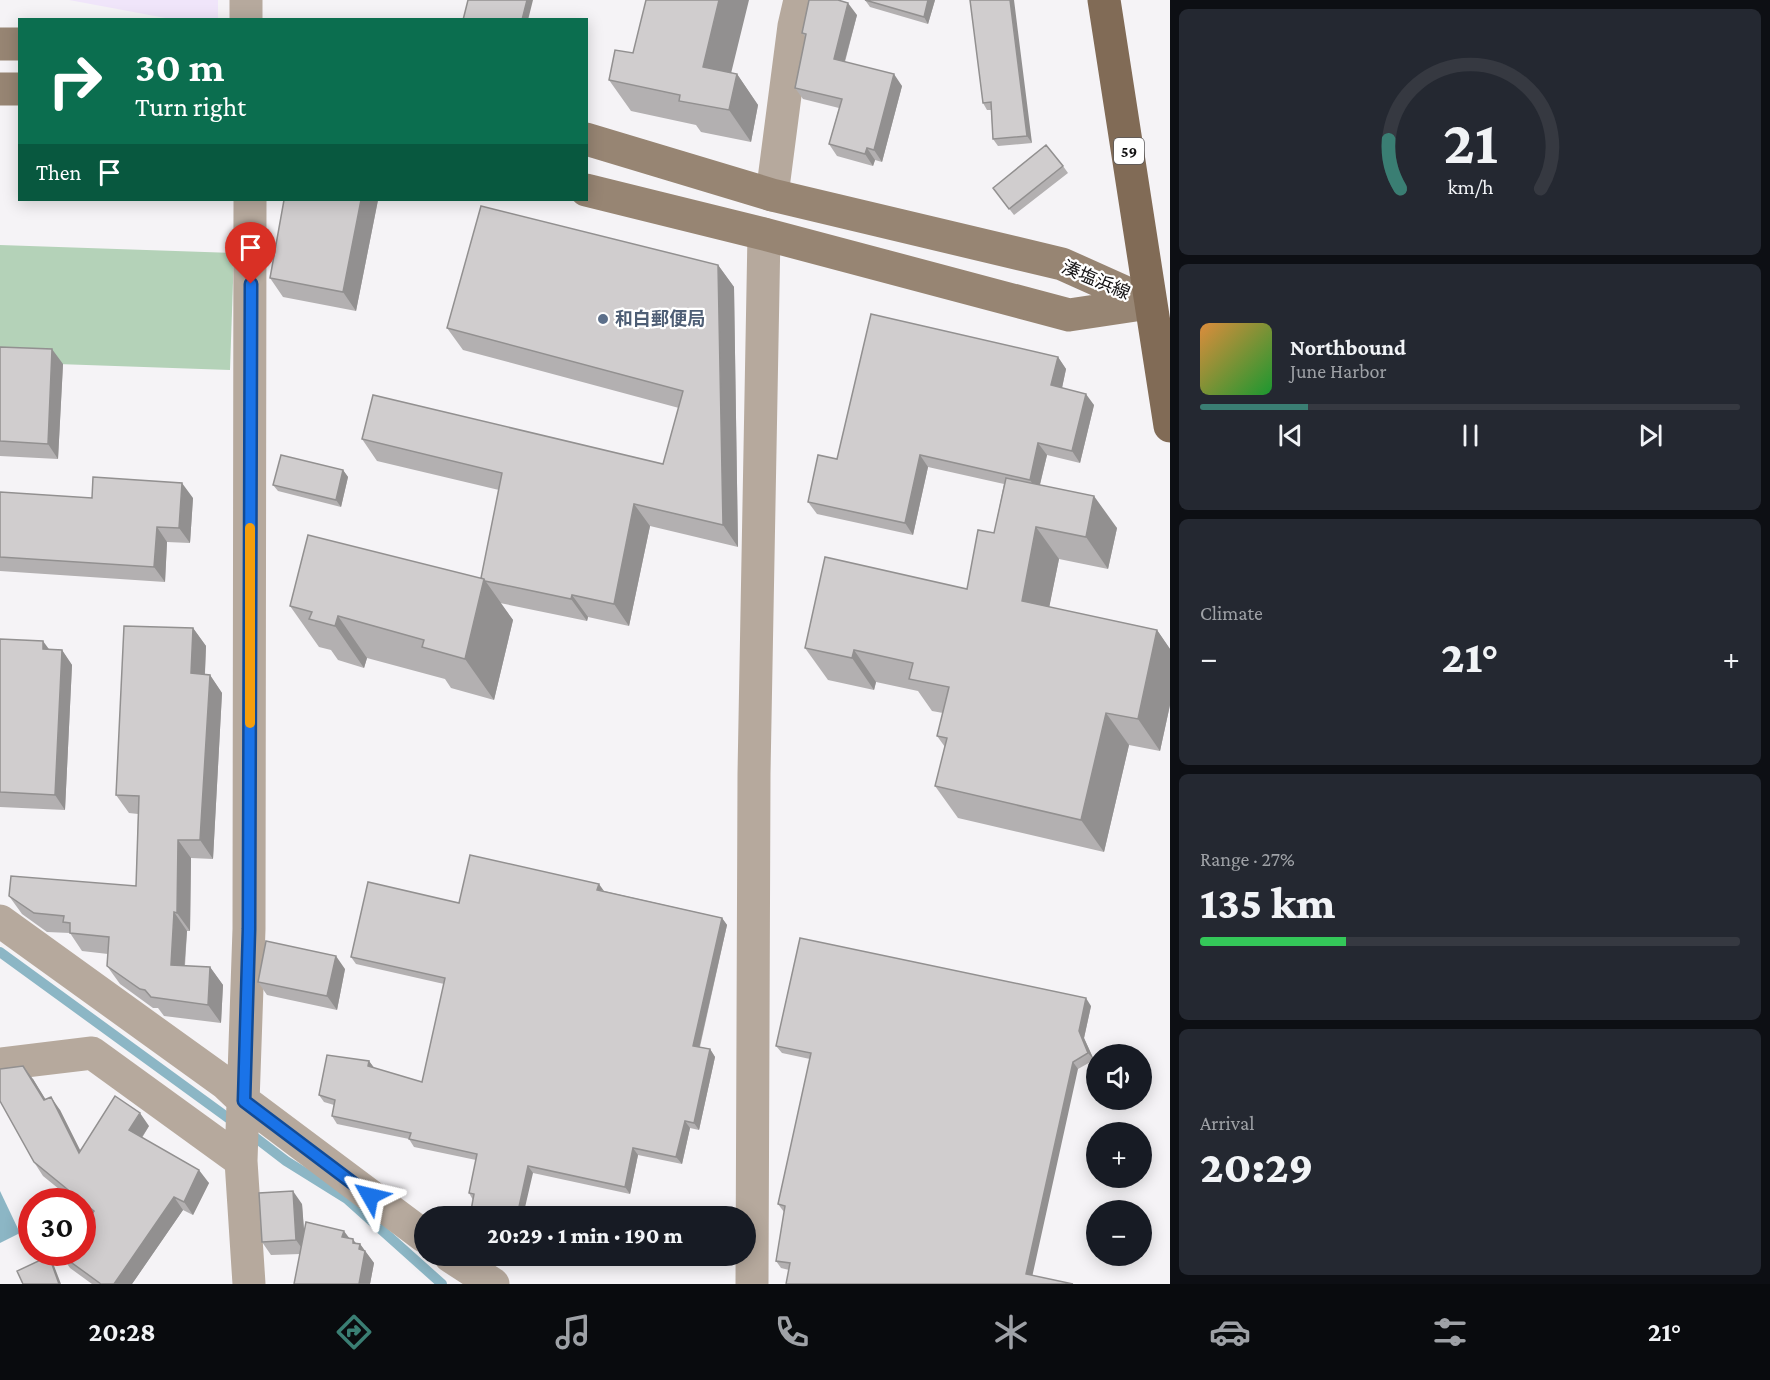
<!DOCTYPE html>
<meta charset="utf-8">
<style>
body{margin:0;font-family:"Crimson Pro","Noto Sans JP",serif;background:#242831;color:#f1f3f6;height:100vh;display:flex;flex-direction:column;font-size:22px;white-space:nowrap}
*{box-sizing:border-box;margin:0}
p{font-size:20px;color:#9ea1a6}
.icon{flex:none;width:33px;height:33px;fill:none;stroke:currentColor;stroke-width:2;stroke-linecap:round;stroke-linejoin:round}
.map{position:relative;flex:1;overflow:hidden}
.side{display:flex;flex-direction:column;gap:9px;padding:9px;background:#0d0f14;width:600px}
.side>*{flex:none}
.guide{position:absolute;left:18px;top:18px;width:570px;height:183px;border-radius:0px;box-shadow:0 3px 15px #0003;background:#0b6e4f;color:#fff;overflow:hidden}
.buttons{position:absolute;left:1086px;top:1044px;display:grid;gap:12px}
.buttons a{display:grid;place-items:center;width:66px;height:66px;border-radius:50%;background:#171b24;box-shadow:0 3px 15px #0003;font-size:30px}
.speed{position:absolute;left:18px;top:1188px;display:flex;gap:12px;font-size:30px;font-weight:700;text-align:center}
.speed>*{display:grid;place-content:center;width:78px;height:78px;border-radius:50%;background:#171b24;box-shadow:0 3px 15px #0003;line-height:1}
.speed .limit{border:9px solid #d22;background:#fff;color:#111}
.pin{position:absolute;display:grid;place-items:center;width:51px;height:51px;color:#fff;margin:-62px -26px;border-radius:50% 50% 50% 0;rotate:-45deg;box-shadow:0 0 6px #0007}
.pin .icon{rotate:45deg}
.me{position:absolute;width:66px;margin:-33px;rotate:307deg;stroke-linejoin:round;filter:drop-shadow(0 0 4px #0008)}
.turn{display:flex;align-items:center;gap:21px;height:126px;padding:0 18px;font-size:27px}
.turn .icon{width:78px;height:78px;stroke-width:2.5}
.turn b{display:block;font-size:42px;line-height:51px}
.then{display:flex;align-items:center;height:57px;padding:0 18px;background:#0003;gap:12px;font-size:22px}
.big{font-size:45px;font-weight:800;line-height:1.1}
.side .widget{flex:1;display:flex;flex-direction:column;justify-content:center;gap:9px;min-width:0;padding:0 21px;border-radius:9px;background:#242831}
.side .dial{align-items:center;gap:0}
.dial svg{height:156px;overflow:visible;fill:none;stroke:#363941;stroke-width:7;stroke-linecap:round;text-anchor:middle}
.dial text{fill:#f1f3f6;stroke:none}
.song{display:flex;align-items:center;gap:18px}
.cover{width:72px;height:72px;border-radius:9px;background:linear-gradient(135deg,hsl(30 70% 55%),hsl(130 70% 35%))}
.played{height:6px;border-radius:3px;background:linear-gradient(90deg,#3a7e73 20%,#363941 20%)}
.keys{display:flex;justify-content:space-around;direction:ltr}
.heat{display:flex;justify-content:space-between;align-items:center;font-size:33px;direction:ltr}
.charge{height:9px;border-radius:4px;background:linear-gradient(90deg,#34c759 27%,#363941 0)}
.trip{position:absolute;left:414px;top:1206px;width:342px;height:60px;border-radius:30px;background:#171b24;box-shadow:0 3px 15px #0003;font-weight:800;line-height:60px;text-align:center}
.tabs{display:flex;height:96px;justify-content:space-around;align-items:center;background:#090b0e;color:#9ea1a6}
.tabs .icon{width:42px;height:42px}
.tabs .selected{color:#3a7e73}
.tabs b{font-size:27px;color:#f1f3f6}
main{display:flex;flex:1;min-height:0}
.map>svg:first-child{display:block}
.commercial{fill:#f0e5fa}
.green{fill:#b4d2b8}
.water{fill:#8cb6c5}
.lines{fill:none;stroke-linecap:round;stroke-linejoin:round}
.stream{stroke:#8cb6c5;stroke-width:10}
.street{stroke:#b6a99d;stroke-width:33}
.secondary{stroke:#978573;stroke-width:33}
.primary{stroke:#816b56;stroke-width:33}
.wall{fill:#b3b0b1}
.shaded-wall{fill:#929090}
.building{fill:#d0cdce;stroke:#929090;stroke-width:1.5}
.route-casing{stroke:#114b97;stroke-width:15}
.route{stroke:#1a73e8;stroke-width:10}
.slow{stroke:#f59e0b;stroke-width:10}
.service-dot{fill:#5c6f8a;stroke:#fff;stroke-width:2}
.labels{text-anchor:middle;dominant-baseline:central;stroke-width:4.5;stroke-linejoin:round;paint-order:stroke}
.shield{fill:#fff;stroke:#595859;stroke-width:1.5}
.shield-label{font-size:16px;font-weight:bold;fill:#121112}
.street-label{font-size:18px;fill:#121112;stroke:#fff}
.service-label{font-size:18px;font-weight:bold;fill:#4e5e75;stroke:#fff;text-anchor:start}
</style>
<main>
<div class="map">
<svg width="1170" height="1284" viewBox="0 0 1170 1284">
<rect width="100%" height="100%" fill="#f5f3f6"/>
<path class="commercial" d="M69,0H218V19H171Z"/>
<path class="green" d="M0,245L234,253L230,370L0,362Z"/>
<path class="water" d="M0,1191L20,1233L0,1243Z"/>
<g class="lines">
<path class="stream" d="M0,952L235,1123
M248,1132L286,1161L347,1199L442,1284"/>
<path class="street" d="M246,0V20
M772,195L794,26L800,0
M0,921L225,1083L244,1101L424,1236
M0,1064L92,1053L241,1161
M450,1256L493,1284
M249,1284L241,1161L249,929L250,200
M752,1284L754,774L764,234"/>
<path class="secondary" d="M0,44H20
M0,89H20
M586,139L772,195L1062,264L1149,303
M586,190L764,234L1069,315L1149,303"/>
<path class="primary" d="M1104,0L1170,426"/>
</g>
<path class="wall" d="M865,0H935L928,24L870,7Z
M970,0L1032,143L998,146L993,139L991,110H987L983,103Z
M857,15L845,62L902,86L882,162L875,160L873,166L837,156L829,144L839,108L803,99L795,88L806,38L802,33Z
M633,53L737,74L758,105L751,142L701,132L696,125L631,111L609,80Z
M1063,166L1068,173L1014,215L993,188Z
M284,200H378L356,311L283,297L270,278Z
M718,265L734,287L738,547L650,526L629,626L588,617L587,621L500,603L513,620L494,700L451,688L445,679L367,658L364,668L338,660L331,650L319,647L290,606L481,578L499,490L377,461L362,439L663,464L679,408L463,350L447,328Z
M0,347L63,364L58,459L0,456Z
M1058,357L1066,369L1062,388L1094,405L1080,463L1047,455L1040,485L1117,528L1108,569L1059,559L1049,607L1157,630L1170,649V705L1160,751L1129,745L1104,852L958,818L935,786L945,747L937,736L943,713L932,711L918,691L876,682L874,690L828,680L805,648L967,589L994,533L1004,484L928,467L913,535L817,514L808,502L837,459Z
M343,470L348,477L341,507L278,491L273,485Z
M0,492L92,498H193L190,543L167,542L165,582L0,571Z
M193,628L206,646L205,674L210,675L222,693L213,859L191,858L190,931H187L185,966L210,967L223,985L221,1023L164,1016L158,1008H153L120,984L107,966L108,954L82,951L70,933L47,932L22,914L9,896L136,886L138,814L129,813L116,795Z
M0,639L49,649L62,650L72,665L65,810L0,807Z
M604,891L722,918L727,925L700,1047L710,1049L715,1057L699,1130L690,1128L682,1164L638,1155L630,1194L533,1173L473,1200L469,1193L476,1160L414,1147L409,1139L337,1124L332,1116L334,1105L324,1102L319,1095L369,1061L374,1068L422,1082L444,984L356,964L351,957L459,903Z
M345,969L337,1010L267,995L258,982Z
M1091,1006L1084,1038L1094,1060L1078,1069L789,1270L781,1268L776,1261L784,1212L778,1204L810,1059L782,1053L776,1046Z
M33,1079L45,1099L60,1110L80,1150L149,1126L142,1138L209,1183L193,1215L183,1210L132,1284H92L70,1268L61,1255L91,1214L82,1207V1202H75L43,1176L34,1162Z
M302,1204L304,1233L349,1239L356,1243L360,1244L374,1263L370,1284H294L300,1254L271,1255L262,1242Z"/>
<path class="shaded-wall" d="M527,0H533L528,20H522Z
M719,0H749L725,98L703,67Z
M928,0H935L928,24L924,17Z
M1010,0H1014L1032,143L1027,136Z
M848,3L857,15L842,71L834,59Z
M737,74L758,105L751,142L729,110Z
M894,74L902,86L882,162L874,150Z
M867,148L875,160L873,166L865,154Z
M361,200H378L356,311L343,292Z
M718,265L734,287L738,547L723,525Z
M52,349L63,364L58,459L48,444Z
M1058,357L1066,369L1060,397L1051,385Z
M1086,394L1094,405L1080,463L1072,451Z
M1038,443L1047,455L1038,492L1030,480Z
M920,455L928,467L913,535L905,523Z
M343,470L348,477L341,507L336,500Z
M182,483L193,498L190,543L179,528Z
M1094,496L1117,528L1108,569L1086,537Z
M634,504L650,526L629,626L614,604Z
M157,527L167,542L165,582L154,567Z
M1036,527L1059,559L1044,633L1022,601Z
M484,579L513,620L494,700L465,659Z
M572,595L588,617L587,621L571,599Z
M338,616L367,658L364,668L335,626Z
M193,628L206,646L204,692L191,673Z
M1157,630L1170,649V705L1160,751L1138,719Z
M43,641L54,656L43,649Z
M62,650L72,665L65,810L55,795Z
M854,650L876,682L874,690L852,658Z
M210,675L222,693L213,859L200,840Z
M1106,713L1129,745L1104,852L1081,820Z
M178,840L191,858L190,931L177,913Z
M599,884L604,891L597,890Z
M174,912L187,931L183,984L171,965Z
M722,918L727,925L698,1053L693,1046Z
M336,956L345,969L337,1010L327,996Z
M210,967L223,985L221,1023L208,1005Z
M1086,998L1091,1006L1084,1038L1094,1060L1088,1053L1079,1031Z
M710,1049L715,1057L699,1130L694,1123Z
M369,1061L375,1069L368,1066Z
M1073,1062L1078,1069L1031,1282L1026,1274Z
M23,1066L33,1079L54,1113L44,1100Z
M51,1097L60,1110L88,1166L79,1153Z
M140,1113L149,1126L138,1143L129,1130Z
M685,1121L690,1128L682,1164L676,1157Z
M633,1148L638,1155L630,1194L625,1187Z
M528,1166L533,1173L523,1216H517Z
M199,1170L209,1183L193,1215L184,1202Z
M293,1191L302,1204L306,1254L296,1240Z
M174,1197L183,1210L132,1284H114Z
M344,1231L353,1243L342,1237Z
M353,1239L359,1248L360,1244L374,1263L370,1284H359L353,1243Z
M49,1256L53,1263L61,1284H59Z"/>
<path class="building" d="M468,0H527L522,20H463Z
M646,0H719L703,67L737,74L729,110L679,101L680,95L609,80L615,50L633,53Z
M809,0H838L848,3L834,59L894,74L874,150L867,148L865,154L829,144L842,99L795,88L806,34L802,33Z
M865,0H928L924,17Z
M970,0H1010L1027,136L993,139L991,102L983,103Z
M1046,145L1063,166L1009,209L993,188Z
M284,200H361L343,292L270,278Z
M481,206L718,265L723,525L634,504L614,604L572,595L571,599L485,581L484,579L481,578L502,473L362,439L373,395L663,464L683,391L447,328Z
M871,314L1058,357L1051,385L1086,394L1072,451L1038,443L1030,480L920,455L905,523L808,502L818,455L837,459Z
M0,347L52,349L48,444L0,441Z
M281,455L343,470L336,500L273,485Z
M93,477L182,483L179,528L157,527L154,567L0,557V492L92,498Z
M1006,478L1094,496L1086,537L1036,527L1022,601L1157,630L1138,719L1106,713L1081,820L935,786L947,738L937,736L949,687L909,679L913,663L854,650L852,658L805,648L825,557L967,589L978,530L994,533Z
M308,535L484,579L465,659L422,647L424,640L338,616L335,626L309,619L312,612L290,606Z
M124,626L193,628L191,673L210,675L200,840H178L177,913L174,912L171,965L210,967L208,1005L151,997L145,990L140,989L107,966L109,937L70,933V923L63,922L64,916L34,913L9,896L11,876L136,886L139,796L116,795Z
M0,639L43,641V649L62,650L55,795L0,792Z
M470,855L599,884L597,890L722,918L693,1046L710,1049L694,1123L685,1121L676,1157L633,1148L625,1187L528,1166L517,1216H470L474,1194L469,1193L477,1154L409,1139L411,1133L332,1116L335,1100L319,1095L327,1055L369,1061L368,1066L422,1082L445,978L351,957L368,882L459,903Z
M800,938L1086,998L1079,1031L1088,1053L1073,1062L1026,1274L1073,1284H786L790,1263L776,1261L785,1206L778,1204L811,1053L776,1046Z
M266,941L336,956L327,996L258,982Z
M23,1066L44,1100L51,1097L79,1153L115,1096L140,1113L129,1130L199,1170L184,1202L174,1197L114,1284H101L61,1255L63,1252H82V1226L94,1211L34,1162L0,1101V1069Z
M293,1191L296,1240L262,1242L259,1193Z
M306,1222L344,1231L342,1237L353,1239V1243L360,1244L359,1249L365,1251L359,1284H294Z
M49,1256L59,1284H23L17,1271Z"/>
<g class="lines">
<g class="route-casing">
<path id="route" d="M251,284L249,929L244,1101L370,1196"/>
</g>
<use href="#route" class="route"/>
<path class="slow" d="M250,723V528"/>
</g>
<circle class="service-dot" cx="603" cy="319" r="6"/>
<g class="labels">
<rect class="shield" x="1114" y="138" width="30" height="26" rx="4.5"/>
<g class="shield-label">
<text x="1129" y="151">59</text>
</g>
<g class="street-label">
<text transform="translate(1096 280) rotate(23)">湊塩浜線</text>
</g>
<g class="service-label">
<text x="615" y="319">和白郵便局</text>
</g>
</g>
</svg>
<div class="buttons">
<a><svg class="icon" aria-label="sound" viewBox="0 0 24 24"><path d="M4 9h4l5-4v14l-5-4H4zM17 9q2 3 0 6"/></svg></a>
<a>+</a>
<a>−</a>
</div>
<div class="speed"><div class="limit">30</div></div>
<div class="pin" style="left:251px;top:284px;background:#d93025"><svg class="icon" aria-label="arrive" viewBox="0 0 24 24"><path d="M6 21V4h12l-3 4 3 4H6"/></svg></div>
<svg class="me" style="left:370px;top:1196px" viewBox="-20 -20 40 40"><path d="M0-17L14 15 0 8-14 15z" fill="#1a73e8" stroke="#fff" stroke-width="4"/></svg>
<div class="trip">20:29 · 1 min · 190 m</div>
<div class="guide">
<div class="turn"><svg class="icon" aria-label="right" viewBox="0 0 24 24"><path d="M7 20v-9h11M14 6l5 5-5 5"/></svg><div><b>30 m</b>Turn right</div></div>
<div class="then">Then<svg class="icon" aria-label="arrive" viewBox="0 0 24 24"><path d="M6 21V4h12l-3 4 3 4H6"/></svg></div>
</div>
</div>
<section class="side">
<div class="widget dial"><svg viewBox="0 0 100 80">
<path d="M14 69A42 42 0 1 1 86 69"/>
<path d="M14 69A42 42 0 0 1 8 44" stroke="#3a7e73"/>
<text x="50" y="56" font-size="32" font-weight="700">21</text>
<text x="50" y="72" font-size="11">km/h</text>
</svg></div>
<div class="widget">
<div class="song"><i class="cover"></i><div><b>Northbound</b><p>June Harbor</p></div></div>
<div class="played"></div>
<div class="keys"><svg class="icon" aria-label="previous" viewBox="0 0 24 24"><path d="M18 5L8 12l10 7zM5 5v14"/></svg><svg class="icon" aria-label="pause" viewBox="0 0 24 24"><path d="M8 5v14M16 5v14"/></svg><svg class="icon" aria-label="next" viewBox="0 0 24 24"><path d="M6 5l10 7-10 7zM19 5v14"/></svg></div>
</div>
<div class="widget"><p>Climate</p>
<div class="heat"><a>−</a><b class="big">21°</b><a>+</a></div>
</div>
<div class="widget"><p>Range · 27%</p><b class="big">135 km</b><div class="charge"></div></div>
<div class="widget"><p>Arrival</p><b class="big">20:29</b></div>
</section>
</main>
<nav class="tabs">
<b>20:28</b>
<svg class="icon selected" aria-label="directions" viewBox="0 0 24 24"><path d="M12 3l9 9-9 9-9-9zM9 14v-3h6M13 9l2 2-2 2"/></svg>
<svg class="icon" aria-label="music" viewBox="0 0 24 24"><path d="M9 18V5l10-2v13"/><circle cx="6" cy="18" r="3"/><circle cx="16" cy="16" r="3"/></svg>
<svg class="icon" aria-label="phone" viewBox="0 0 24 24"><path d="M5 4h4l2 5-3 2q2 4 5 5l2-3 5 2v4C11 20 4 13 5 4z"/></svg>
<svg class="icon" aria-label="climate" viewBox="0 0 24 24"><path d="M12 3v18M4 7l16 10M4 17L20 7"/></svg>
<svg class="icon" aria-label="car" viewBox="0 0 24 24"><path d="M5 17H2v-5l4-1 3-4h7l3 4 3 1v5h-3M9 17h6M6 11h13"/><circle cx="7" cy="17" r="2"/><circle cx="17" cy="17" r="2"/></svg>
<svg class="icon" aria-label="filters" viewBox="0 0 24 24"><path d="M4 7h16M4 17h16"/><circle cx="9" cy="7" r="2"/><circle cx="15" cy="17" r="2"/></svg>
<b>21°</b>
</nav>
